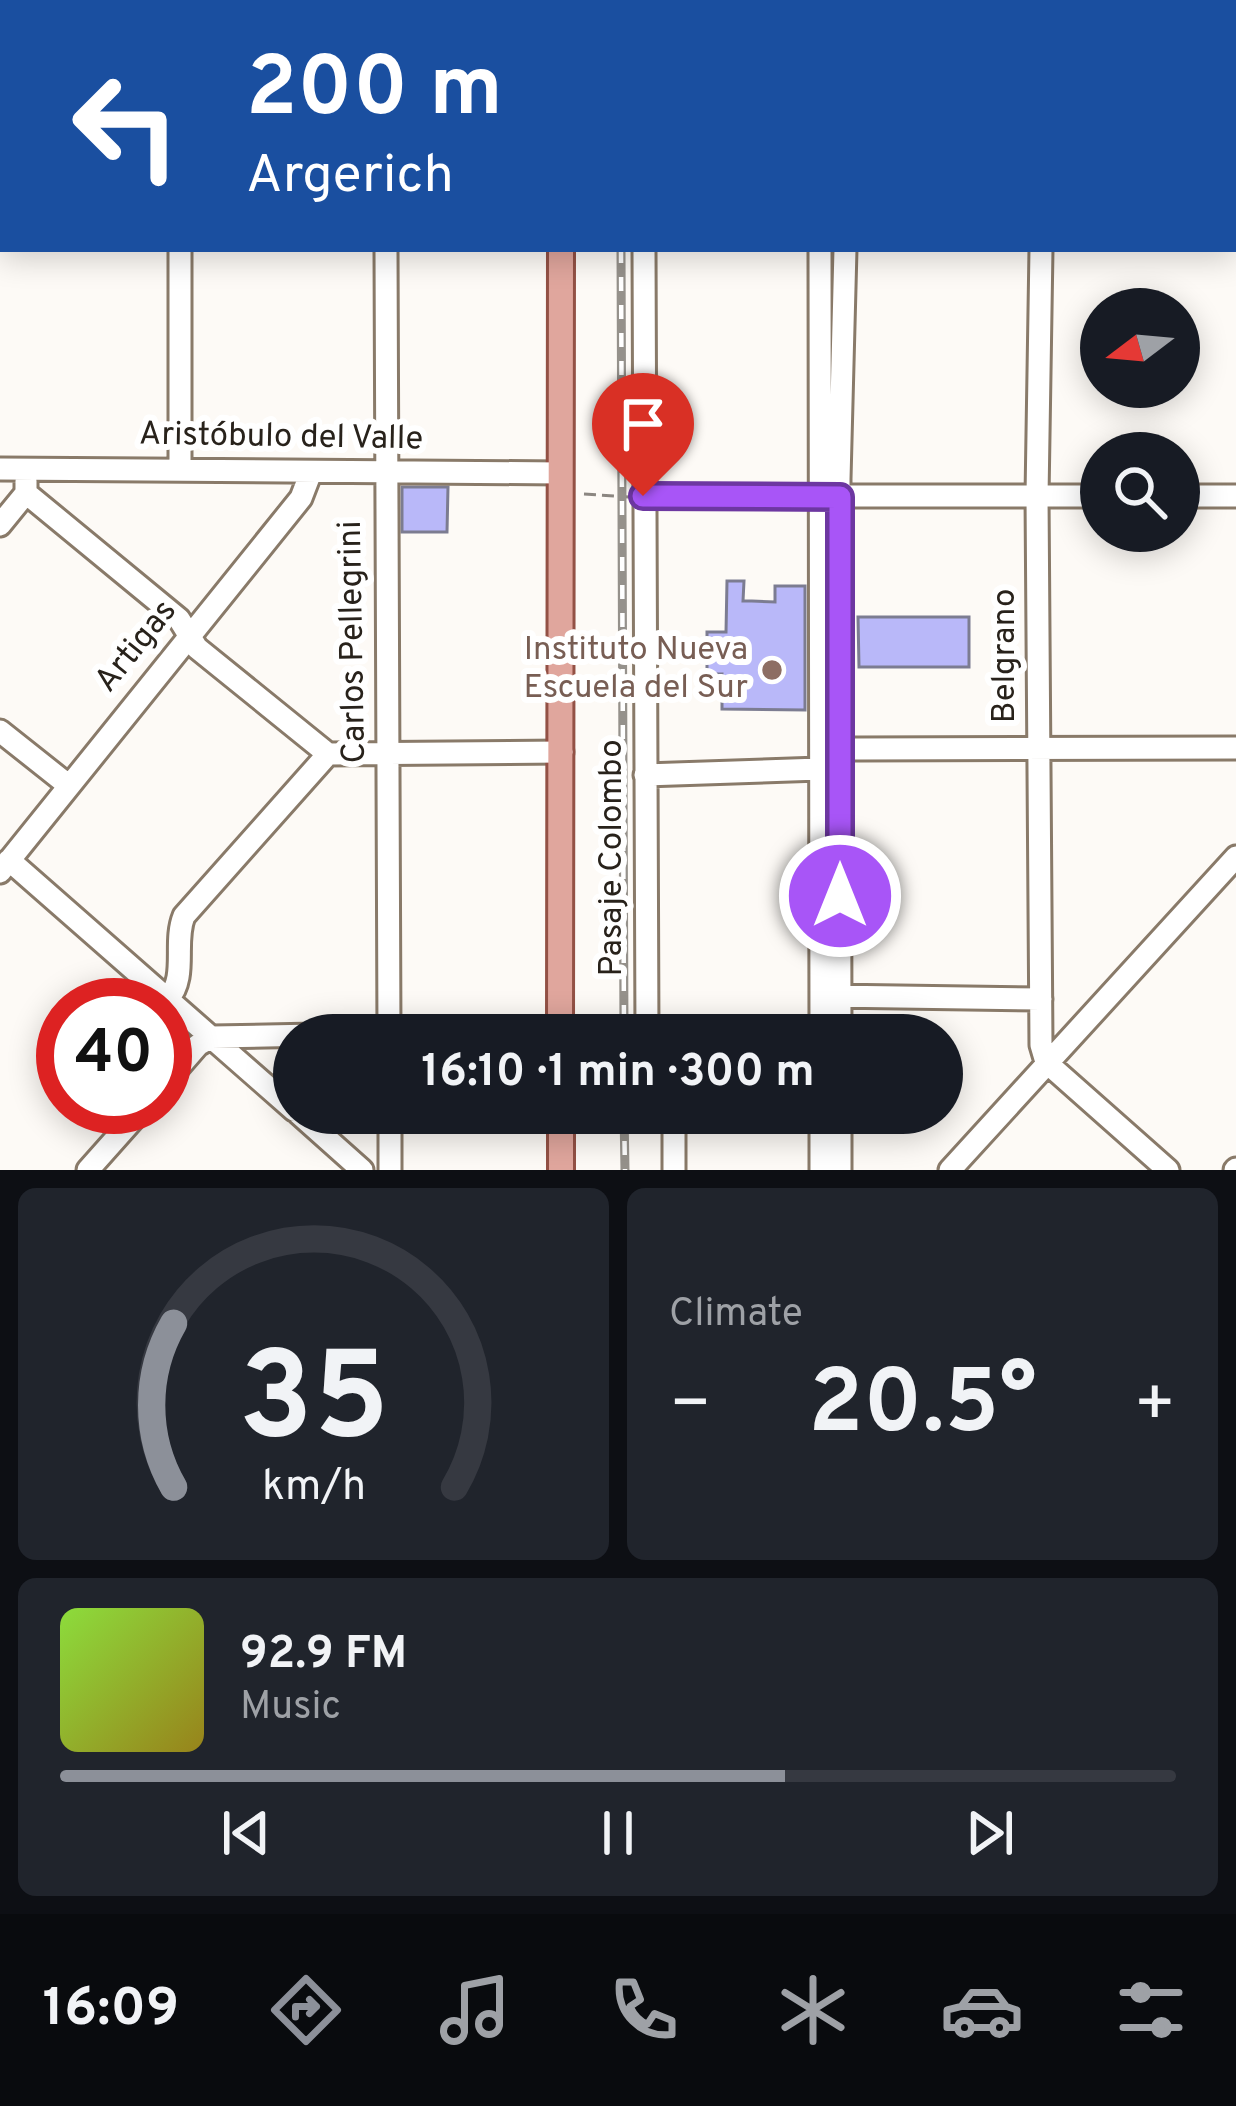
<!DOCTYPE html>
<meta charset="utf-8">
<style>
body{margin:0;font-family:Overpass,sans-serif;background:#20242c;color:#f1f3f6;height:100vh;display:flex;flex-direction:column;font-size:45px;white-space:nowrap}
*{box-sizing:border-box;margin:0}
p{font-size:39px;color:#9ea1a6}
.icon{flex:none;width:66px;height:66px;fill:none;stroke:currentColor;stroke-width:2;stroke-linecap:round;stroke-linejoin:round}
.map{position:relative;height:1170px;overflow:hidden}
.panel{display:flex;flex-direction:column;gap:18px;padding:18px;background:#0d0f14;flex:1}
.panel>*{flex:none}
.hud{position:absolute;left:0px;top:0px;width:1236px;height:252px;box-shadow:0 6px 30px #0003;background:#1a4fa0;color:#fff;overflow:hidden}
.needle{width:78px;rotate:254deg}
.buttons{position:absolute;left:1080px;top:288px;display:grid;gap:24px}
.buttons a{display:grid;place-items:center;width:120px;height:120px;border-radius:50%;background:#171b24;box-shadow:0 6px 30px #0003;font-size:60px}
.speed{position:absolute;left:36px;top:978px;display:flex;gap:24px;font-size:60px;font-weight:700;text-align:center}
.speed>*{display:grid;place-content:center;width:156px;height:156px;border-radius:50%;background:#171b24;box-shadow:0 6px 30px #0003;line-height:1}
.speed .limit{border:18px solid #d22;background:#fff;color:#111}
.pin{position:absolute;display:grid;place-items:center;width:102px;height:102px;color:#fff;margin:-123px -51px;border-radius:50% 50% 50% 0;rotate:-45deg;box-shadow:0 0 12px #0007}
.pin .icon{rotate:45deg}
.me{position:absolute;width:132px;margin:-66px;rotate:0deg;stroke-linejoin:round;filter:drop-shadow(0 0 9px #0008)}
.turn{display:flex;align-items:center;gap:42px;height:252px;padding:0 48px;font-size:54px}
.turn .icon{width:156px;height:156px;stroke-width:2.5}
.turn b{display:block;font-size:84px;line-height:102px}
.big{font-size:90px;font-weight:700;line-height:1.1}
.panel .tile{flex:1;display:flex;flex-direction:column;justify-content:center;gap:18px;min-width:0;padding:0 42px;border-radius:18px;background:#20242c}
.panel .dial{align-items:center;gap:0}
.dial svg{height:312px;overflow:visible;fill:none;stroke:#363941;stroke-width:7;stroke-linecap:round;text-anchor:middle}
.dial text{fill:#f1f3f6;stroke:none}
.song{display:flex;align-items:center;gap:36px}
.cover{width:144px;height:144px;border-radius:18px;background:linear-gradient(135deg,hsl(90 70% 55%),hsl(50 70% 35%))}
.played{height:12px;border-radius:6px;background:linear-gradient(90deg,#8c9099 65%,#363941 65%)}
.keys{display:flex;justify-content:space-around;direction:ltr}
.heat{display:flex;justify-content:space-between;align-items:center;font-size:66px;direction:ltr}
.panel .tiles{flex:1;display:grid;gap:18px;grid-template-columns:1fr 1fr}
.tile:last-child{grid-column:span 2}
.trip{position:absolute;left:273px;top:1014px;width:690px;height:120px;border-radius:60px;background:#171b24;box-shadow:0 6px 30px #0003;font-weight:700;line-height:120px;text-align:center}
.tab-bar{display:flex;height:192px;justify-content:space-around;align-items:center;background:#090b0e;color:#9ea1a6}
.tab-bar .icon{width:84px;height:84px}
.tab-bar .selected{color:#8c9099}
.tab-bar b{font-size:54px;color:#f1f3f6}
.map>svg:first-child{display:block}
.building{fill:#b9b8f9;stroke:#7c7c91;stroke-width:3}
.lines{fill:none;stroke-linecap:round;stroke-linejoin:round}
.minor-casing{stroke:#897a69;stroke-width:27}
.major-casing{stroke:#935145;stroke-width:30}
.path{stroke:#8b8681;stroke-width:3;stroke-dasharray:12 6;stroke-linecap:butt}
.minor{stroke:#fff;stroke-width:21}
.major{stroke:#e0a69d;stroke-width:24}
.rail-casing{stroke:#95918b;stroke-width:9}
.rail{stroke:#fff;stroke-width:4.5;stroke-dasharray:14;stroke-linecap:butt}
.route-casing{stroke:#6d37a1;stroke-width:30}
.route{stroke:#a855f7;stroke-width:21}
.education-dot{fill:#8d6e63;stroke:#fff;stroke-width:4.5}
.labels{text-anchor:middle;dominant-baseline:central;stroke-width:12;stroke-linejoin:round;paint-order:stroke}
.street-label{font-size:33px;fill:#28221b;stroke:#fff}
.education-label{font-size:33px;fill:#785e54;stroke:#fff;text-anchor:end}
</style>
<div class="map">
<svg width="1236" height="1170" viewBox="0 0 1236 1170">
<rect width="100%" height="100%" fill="#fdfaf6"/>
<path class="building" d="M402,487H448L447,532H402Z
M727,581H744L743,601H752L775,602V586H805V710L722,709V674H707V632H726Z
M858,617H969V667H859Z"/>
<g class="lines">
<g class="minor-casing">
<path id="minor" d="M176,0V3
M383,0V3
M643,0V3
M814,0V3
M839,0V3
M1036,0V3
M1233,218H1236
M0,219H3
M386,249L389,1035
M644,249L647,1035
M820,249L821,1035
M1041,249L1037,496L1041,1045L1046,1062L1168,1170
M0,469L561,473
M180,470V249
M26,493L179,619L197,648L328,754
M643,496H1101
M1179,496H1236
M0,525L26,493V481
M0,731L68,785
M328,754L562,752
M645,775L820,769L841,749H858L1236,748
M9,860L294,1110
M0,872L301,498L311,472
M831,996L1041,999
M168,999C188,976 173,943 184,916L328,754
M840,1035L839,479L845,249
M165,1083L198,1045L212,1037L315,1035
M298,1113L362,1170
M390,1113V1170
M674,1113V1170
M840,1113V1170
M88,1170L144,1107
M821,1170V1113
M950,1170L1236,857
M1235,1170L1236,1169"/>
</g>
<g class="major-casing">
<path id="major" d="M526,0L527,3
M560,0V3
M560,1035L561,249
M561,1113V1170"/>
</g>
<path class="path" d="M584,494L629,497"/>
<use href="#minor" class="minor"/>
<use href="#major" class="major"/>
<g class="rail-casing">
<path id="rail" d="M619,0V3
M621,249L624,1035
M624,1113L625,1170"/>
</g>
<use href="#rail" class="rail"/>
</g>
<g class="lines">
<g class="route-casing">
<path id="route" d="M643,496L840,497V896"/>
</g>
<use href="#route" class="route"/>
</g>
<circle class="education-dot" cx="772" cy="670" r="12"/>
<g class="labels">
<g class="street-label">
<text transform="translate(281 438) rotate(1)">Aristóbulo del Valle</text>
<text transform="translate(354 642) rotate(-91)">Carlos Pellegrini</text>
<text transform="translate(137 647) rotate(-51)">Artigas</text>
<text transform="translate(1006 656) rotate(-90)">Belgrano</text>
<text transform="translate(613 858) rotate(-90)">Pasaje Colombo</text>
</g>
<g class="education-label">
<text x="748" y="651">Instituto Nueva<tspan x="748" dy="38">Escuela del Sur</tspan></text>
</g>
</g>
</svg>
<div class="buttons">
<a><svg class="needle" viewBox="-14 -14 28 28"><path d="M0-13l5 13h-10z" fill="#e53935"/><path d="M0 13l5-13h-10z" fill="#9ea1a6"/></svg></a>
<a><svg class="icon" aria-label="search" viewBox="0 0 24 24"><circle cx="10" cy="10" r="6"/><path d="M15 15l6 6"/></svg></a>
</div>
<div class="speed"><div class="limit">40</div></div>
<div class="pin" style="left:643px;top:496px;background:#d93025"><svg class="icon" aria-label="arrive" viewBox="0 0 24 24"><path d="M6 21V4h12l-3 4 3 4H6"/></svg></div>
<svg class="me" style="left:840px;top:896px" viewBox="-20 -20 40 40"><circle r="17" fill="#a855f7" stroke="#fff" stroke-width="3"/><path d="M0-11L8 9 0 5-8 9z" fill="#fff"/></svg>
<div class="trip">16:10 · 1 min · 300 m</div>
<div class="hud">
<div class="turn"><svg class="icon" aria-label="left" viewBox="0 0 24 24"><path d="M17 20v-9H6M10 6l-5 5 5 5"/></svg><div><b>200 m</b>Argerich</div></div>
</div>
</div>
<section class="panel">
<div class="tiles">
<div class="tile dial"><svg viewBox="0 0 100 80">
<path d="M14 69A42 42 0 1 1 86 69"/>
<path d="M14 69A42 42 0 0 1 14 27" stroke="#8c9099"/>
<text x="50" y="56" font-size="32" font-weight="700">35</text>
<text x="50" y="72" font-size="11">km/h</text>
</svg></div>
<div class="tile"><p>Climate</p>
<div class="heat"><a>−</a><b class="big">20.5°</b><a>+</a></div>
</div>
<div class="tile">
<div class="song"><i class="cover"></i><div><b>92.9 FM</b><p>Music</p></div></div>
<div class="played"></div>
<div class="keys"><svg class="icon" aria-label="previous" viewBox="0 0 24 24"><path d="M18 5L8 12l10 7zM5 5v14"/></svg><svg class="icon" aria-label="pause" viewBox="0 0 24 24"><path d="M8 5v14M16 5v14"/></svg><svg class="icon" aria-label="next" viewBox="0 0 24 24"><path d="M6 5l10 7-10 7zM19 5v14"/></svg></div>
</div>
</div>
</section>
<nav class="tab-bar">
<b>16:09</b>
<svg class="icon selected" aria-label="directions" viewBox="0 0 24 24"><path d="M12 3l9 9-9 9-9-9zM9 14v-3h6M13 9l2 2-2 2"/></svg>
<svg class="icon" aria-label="music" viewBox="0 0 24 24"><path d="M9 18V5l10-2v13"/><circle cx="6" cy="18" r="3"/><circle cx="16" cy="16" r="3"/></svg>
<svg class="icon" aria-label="phone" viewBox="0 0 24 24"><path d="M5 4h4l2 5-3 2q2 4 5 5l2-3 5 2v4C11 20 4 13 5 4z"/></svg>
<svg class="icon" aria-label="climate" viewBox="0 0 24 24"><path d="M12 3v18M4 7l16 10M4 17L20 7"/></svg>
<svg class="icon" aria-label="car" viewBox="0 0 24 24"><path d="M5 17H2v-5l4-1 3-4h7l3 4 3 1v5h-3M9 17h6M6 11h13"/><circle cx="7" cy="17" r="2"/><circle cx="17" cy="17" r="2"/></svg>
<svg class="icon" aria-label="filters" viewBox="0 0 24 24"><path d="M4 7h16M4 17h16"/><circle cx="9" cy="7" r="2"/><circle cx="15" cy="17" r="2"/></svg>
</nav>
